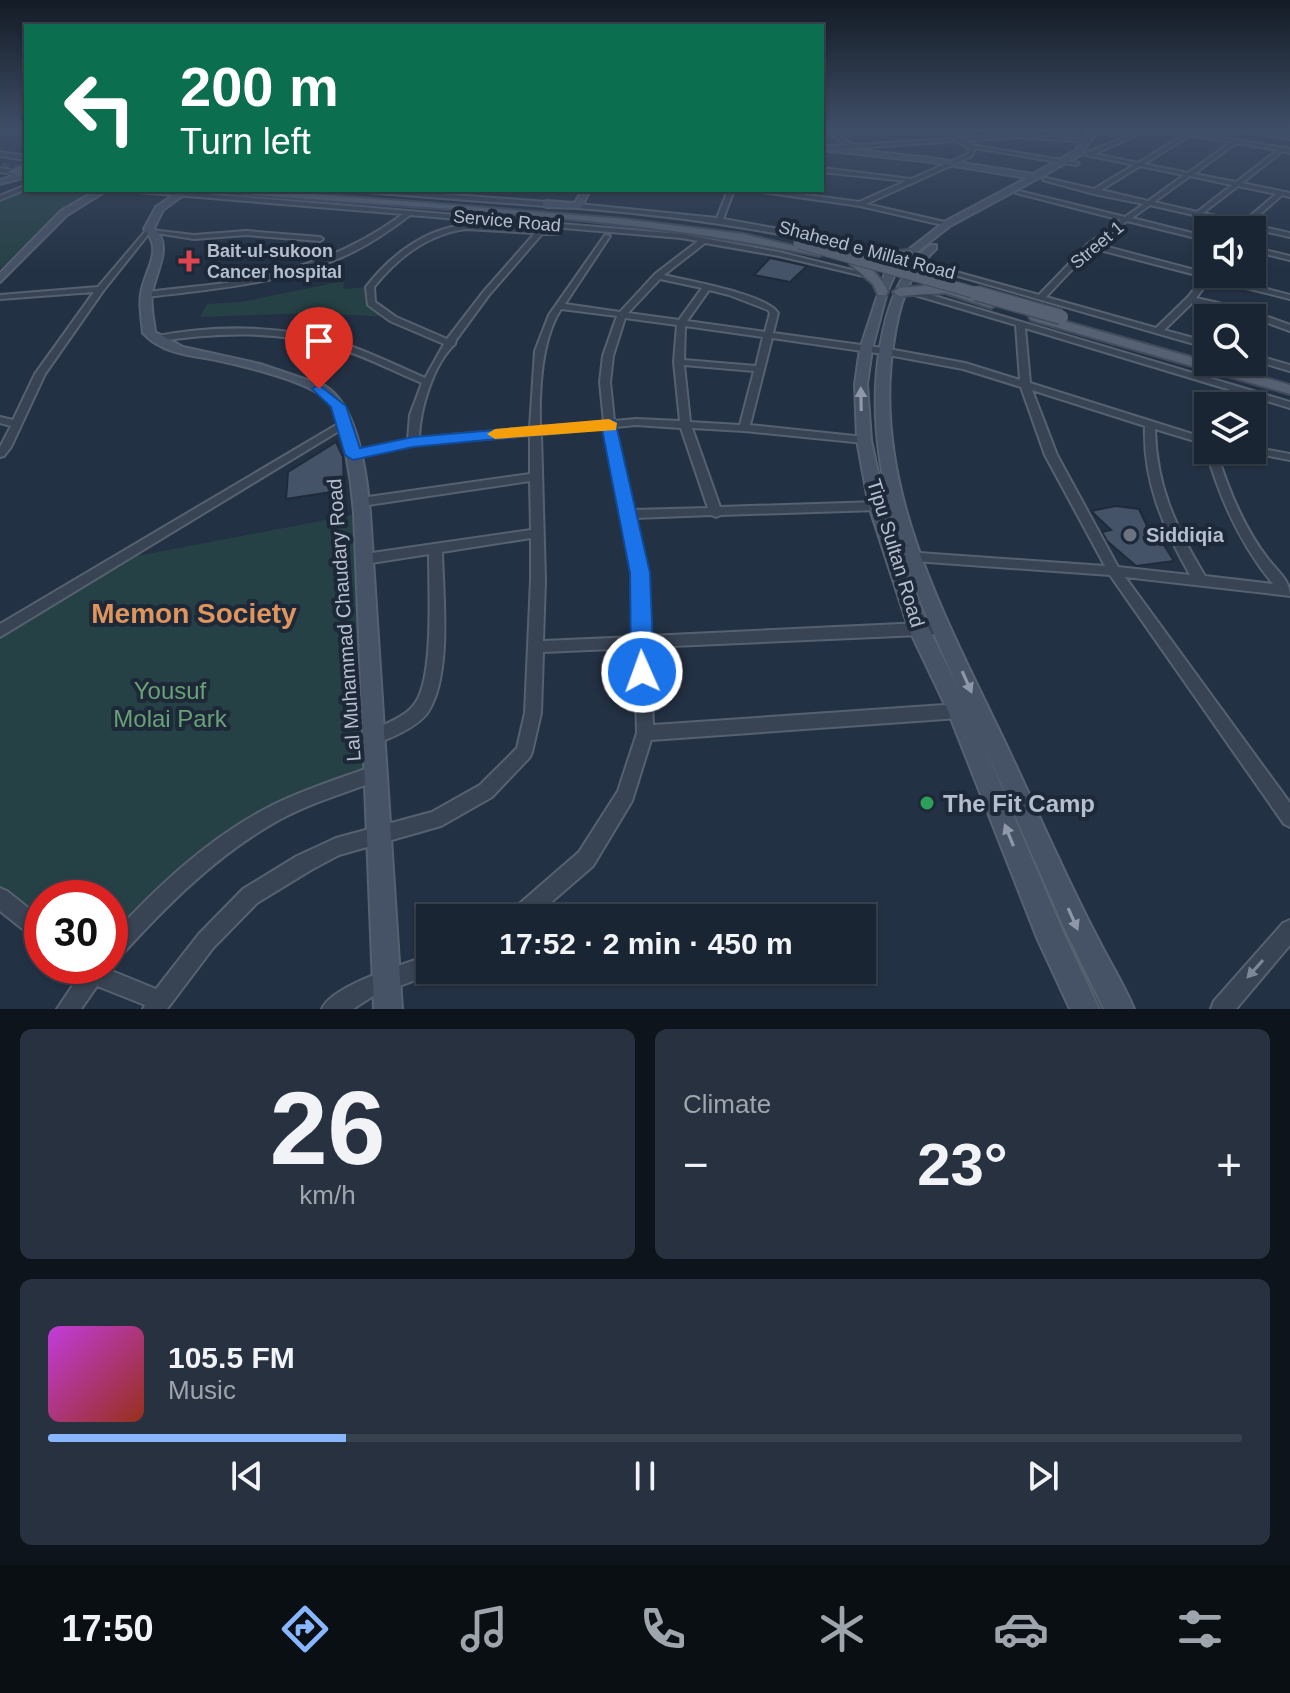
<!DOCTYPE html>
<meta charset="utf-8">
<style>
body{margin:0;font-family:Helvetica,sans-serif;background:#27313f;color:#f1f3f6;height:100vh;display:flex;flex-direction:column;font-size:30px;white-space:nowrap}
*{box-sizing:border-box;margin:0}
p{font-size:26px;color:#9fa5ac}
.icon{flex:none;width:44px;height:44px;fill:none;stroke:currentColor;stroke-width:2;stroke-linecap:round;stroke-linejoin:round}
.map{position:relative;height:1009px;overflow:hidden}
.panel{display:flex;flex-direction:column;gap:20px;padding:20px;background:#0e141c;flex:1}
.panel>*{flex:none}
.guide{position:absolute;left:24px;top:24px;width:800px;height:168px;border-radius:0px;box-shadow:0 2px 6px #0004,0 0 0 2px #38424e;background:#0b6e4f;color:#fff;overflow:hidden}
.fabs{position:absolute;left:1194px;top:216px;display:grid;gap:16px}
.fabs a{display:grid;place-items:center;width:72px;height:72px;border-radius:0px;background:#1a2533;box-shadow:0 2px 6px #0004,0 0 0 2px #38424e;font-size:40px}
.speed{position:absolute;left:24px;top:880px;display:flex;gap:16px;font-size:40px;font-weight:700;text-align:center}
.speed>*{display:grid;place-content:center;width:104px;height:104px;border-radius:50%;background:#1a2533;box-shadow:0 2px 6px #0004,0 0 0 2px #38424e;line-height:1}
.speed .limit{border:12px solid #d22;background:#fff;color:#111}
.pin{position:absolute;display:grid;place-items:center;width:68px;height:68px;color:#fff;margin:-82px -34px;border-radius:50% 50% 50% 0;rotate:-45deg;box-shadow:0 0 8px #0007}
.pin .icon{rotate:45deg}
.me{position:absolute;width:88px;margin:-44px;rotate:358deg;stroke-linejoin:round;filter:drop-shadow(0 0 6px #0008)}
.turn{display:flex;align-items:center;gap:28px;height:168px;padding:0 24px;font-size:36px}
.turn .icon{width:104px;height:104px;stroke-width:2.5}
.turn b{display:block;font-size:56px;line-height:68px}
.big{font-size:60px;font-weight:700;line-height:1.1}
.panel .widget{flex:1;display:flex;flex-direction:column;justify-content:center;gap:12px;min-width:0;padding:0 28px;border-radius:12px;background:#27313f}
.panel .dial{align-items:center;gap:0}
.dial b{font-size:104px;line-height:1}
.song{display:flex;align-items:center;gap:24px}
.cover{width:96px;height:96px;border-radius:12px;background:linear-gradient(135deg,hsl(290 70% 55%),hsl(10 70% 35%))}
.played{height:8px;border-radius:4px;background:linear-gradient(90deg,#88b7ff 25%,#38424e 25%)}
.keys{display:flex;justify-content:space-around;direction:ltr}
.heat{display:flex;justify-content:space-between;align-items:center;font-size:44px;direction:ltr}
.panel .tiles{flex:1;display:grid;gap:20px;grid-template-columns:1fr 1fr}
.widget:last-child{grid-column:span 2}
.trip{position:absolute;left:416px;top:904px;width:460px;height:80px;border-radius:0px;background:#1a2533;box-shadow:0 2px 6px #0004,0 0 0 2px #38424e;font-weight:700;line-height:80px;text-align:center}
.dock{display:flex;height:128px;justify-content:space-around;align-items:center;background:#0a0f14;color:#9fa5ac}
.dock .icon{width:56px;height:56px}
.dock .current{color:#88b7ff}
.dock b{font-size:36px;color:#f1f3f6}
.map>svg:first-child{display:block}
.green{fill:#264145}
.building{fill:#445368;stroke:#1f2a3a;stroke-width:2}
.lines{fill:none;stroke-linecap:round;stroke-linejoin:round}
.primary-tunnel{stroke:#394659;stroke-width:8;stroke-dasharray:8 4;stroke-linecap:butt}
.street-casing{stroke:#566170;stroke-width:4}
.secondary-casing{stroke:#566170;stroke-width:4}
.primary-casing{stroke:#424c5c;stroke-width:4}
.street{fill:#384353;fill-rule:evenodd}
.secondary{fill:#465266;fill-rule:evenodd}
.primary{fill:#566273;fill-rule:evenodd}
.primary-bridge-far1-casing{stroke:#424c5c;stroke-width:13;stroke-linecap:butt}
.primary-bridge-casing{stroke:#424c5c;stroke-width:17;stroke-linecap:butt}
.primary-bridge-far1{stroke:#566273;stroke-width:11}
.primary-bridge{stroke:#566273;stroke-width:14}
.oneway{fill:#8e98a9}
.oneway2{fill:#7d8796}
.route{fill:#1a73e8;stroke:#114b97;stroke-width:2}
.slow{fill:#f59e0b}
.health-dot{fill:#e0444e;stroke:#1d2838;stroke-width:3}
.worship-dot{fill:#6b7280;stroke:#1d2838;stroke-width:3}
.leisure-dot{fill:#2e9e5b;stroke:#1d2838;stroke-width:3}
.labels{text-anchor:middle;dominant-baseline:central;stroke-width:8;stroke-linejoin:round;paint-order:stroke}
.far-street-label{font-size:18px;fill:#b5becd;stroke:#1d2838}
.far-poi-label{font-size:18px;font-weight:bold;fill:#b5becd;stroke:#1d2838;text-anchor:start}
.poi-label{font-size:20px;font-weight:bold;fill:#b5becd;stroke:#1d2838;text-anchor:start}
.street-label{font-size:20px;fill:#b5becd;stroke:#1d2838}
.near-park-label{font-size:24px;fill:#6aa076;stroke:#1d2838}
.near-poi-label{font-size:24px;font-weight:bold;fill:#b5becd;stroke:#1d2838;text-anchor:start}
.district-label{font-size:28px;font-weight:bold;fill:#e0955d;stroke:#1d2838}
</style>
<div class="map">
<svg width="1290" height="1009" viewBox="0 0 1290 1009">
<rect width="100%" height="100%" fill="#233144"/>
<path class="green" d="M26,189L95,190L60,211L0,269V201Z
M344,281L343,289L370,287L371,303L390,317L314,313L200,317L207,304L241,302Z
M362,513L375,773L226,844L110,954V898H42V932L0,898V631L116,560Z"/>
<path class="building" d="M770,258L807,266L790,282L754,275Z
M336,442L343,457L344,490L286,499L288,472Z
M1116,506L1139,509L1147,526H1152L1174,561L1136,566L1107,541L1102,532L1111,530L1091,511Z"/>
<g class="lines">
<path class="primary-tunnel" d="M2,166L26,170"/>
<g class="street-casing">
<path id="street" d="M824,129H830L853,145L952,139L936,129H942L959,138L1018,135L1091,140L1088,142L1018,137L964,141L971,145L1079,163L1076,165L975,148L972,156L866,204L949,223V225L947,226L860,206L755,191L754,190H770L859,202L906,181L822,172V168L911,179L968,154L970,149L957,141L825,150L823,147L847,145Z
M1144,129H1151L1094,154L1138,163L1185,134L1164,129L1190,132L1290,149V153L1283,151L1242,183L1290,193V197L1282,195L1249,224L1290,233V237L1150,205L1132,218L1208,237V241L1127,221L1096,244L1290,295V299L1210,279L1196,298L1249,310L1290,325V331L1243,314L1193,302L1164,330L1208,342V348L934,269L938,267L1039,295L1088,244L1121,220L1016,193L1019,191L1125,217L1144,204L1094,194L1043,180L1046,178L1094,189L1134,165L1086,155V153ZM1190,135L1231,142L1188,173L1144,164ZM1236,143L1278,150L1236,182L1194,174ZM1140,166L1184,175L1148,201L1101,190ZM1190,176L1232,185L1197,212L1154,202ZM1238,186L1276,194L1243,222L1203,213ZM1092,248L1204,277L1188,297L1156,328L1046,297Z
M0,152L26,156V160L0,156Z
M0,168L14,171L15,172L12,174L0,172Z
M26,185V189L0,200V196Z
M135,190H159L681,234L779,252L876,276L872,278L779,256L705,243L664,275C688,281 766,294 778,313L773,333L883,348L965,363L1020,380L1016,325L908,293L907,291L911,289L1290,402V408L1025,328L1030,383L1208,439V445L1155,429C1156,486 1176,528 1205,576L1273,584C1240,544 1220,499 1206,450L1208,447V450H1216C1228,489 1243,527 1268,559C1278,572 1290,580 1290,596L1282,595L1125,577L1290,803V827L1284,824L1110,575L900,560L899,557L900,554L905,552L1105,566L1045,455L1021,387L963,369L883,354L772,338L750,425L864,437L869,440L864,443L744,431L692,428L720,507L877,502L883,506L877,510L721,515L716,517L711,515L635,518L647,573L649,636L943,622L948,624L950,628L948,632L943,634L650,647L653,725L959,704L965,706L967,711L965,716L959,718L651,740L632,801L593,866L533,918H508L511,911L579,852L618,791L637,733L635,648L543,652L541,713L532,752L530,757L492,797L441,826L339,855L311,870L257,903L213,948L167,1009H143L145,1005L97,986L81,1009H57L79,976L73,966H108L107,969L156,989L199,934L243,889L297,856L336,838L432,812L480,785L517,748L525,713L531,580V538L442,552C443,595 452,675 428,712C418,727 391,738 375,744L369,742L367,737L369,732C384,724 407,717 416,702C434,675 429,588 429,554L365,564L360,562L358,559L360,556L365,554L531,530L530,481L361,506L355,502L361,498L530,474V435L413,445L353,458L349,457L347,455L349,453L408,440L410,415L422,383C395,372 369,358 341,349C280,330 217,332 155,342L152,341V337C217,324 286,325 350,346C375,355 400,367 425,378L444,344L390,321L368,305L366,287C389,257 424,229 464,225C494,222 526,229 557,231L559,232V234H542L489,295L456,340L455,344C433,364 420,409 419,438L530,428L535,351L549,315L605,235L610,236L565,304L620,312L655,274L698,241L681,238L410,215C392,229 373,242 353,252C289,283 215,289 146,297H143V293C168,289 193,287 218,284C289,273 344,257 403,214L138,192ZM466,229L535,233L484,291L447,339L396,317L375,302L374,287C397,258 428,234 466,229ZM660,279L702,288L679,320L628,313ZM709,290L729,295L768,310L770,313L765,332L687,321ZM561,309L617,316L603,356L600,382L604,422L540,427C539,391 541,340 561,309ZM625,318L677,325L674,362L680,421L636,419L614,421L610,382L613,356ZM685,326L763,337L756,366L684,360ZM684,365L754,371L740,425L690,422ZM1032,390L1145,426C1143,481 1163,527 1190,575L1118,567L1057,455ZM636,425L681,428L708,508L633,510L615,427ZM605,428L633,573L635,637L543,641L545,580L541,434Z
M362,190H389L546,202L549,204L546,206L365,192Z
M728,190H734L723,219L802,233L879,253L875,255C777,230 679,216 578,208L575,206L578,204L717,218Z
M149,227L151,228V230L194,235L246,231L320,237L323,239L320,241L246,235L194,239L150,232L103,291L45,374L11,447L4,456L0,457V447L11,426L0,423V417L13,420L35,374L94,292L0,299V295L98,287Z
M1252,247L1290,256V260L1252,251Z
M1252,354L1290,365V371L1252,360Z
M1232,362H1242L1238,367L1235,368L1230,365Z
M343,421L347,422L348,424L347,426L0,637V624Z
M1252,447L1290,454V460L1248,452L1247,450H1252Z
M376,765L382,767L385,773L382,779C348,792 312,802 279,820C216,855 165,907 117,960L110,963V938C156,888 206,840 267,808C301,790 339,779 376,765Z
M0,888L7,891L42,919V942L35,939L0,911Z
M1290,920V945L1236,1009H1211L1214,1001L1283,923Z
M430,955V970H438L437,972L373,996L353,1009H322C332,985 405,964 430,955Z"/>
</g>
<g class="secondary-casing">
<path id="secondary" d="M1092,129H1098L1081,155L950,226L904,262L895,274L887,292L872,349L867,384L871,440L885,506L929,629L960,692C911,584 860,467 880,347C887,307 898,273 930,245H936V249C907,275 898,308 893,346C871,490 950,626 1010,753C1039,815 1066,878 1098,939C1110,963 1124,985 1134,1009H1104L1064,927L981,738L1062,930L1099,1009H1070L1038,940L948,711L909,629L869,506L857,440L855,384L860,349L885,273L898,258L944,222L1027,178L931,162L822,150V146L931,158L1033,174L1075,151Z
M1236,129L1290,135V139L1239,131Z
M23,173L26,177L0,184V180Z
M97,190H107L67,215L0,282V273L61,211Z
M582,190H590L581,208L546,207L542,204L546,201L575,203Z
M178,192L185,194L163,210L154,228C174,246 155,272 152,294C150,306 154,320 155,332L183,347L260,364L325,386C358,406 367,477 370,513L402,1009H374L354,513C352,487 344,419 327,400C310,381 236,364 211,359C186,355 161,352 143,333C142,321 139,306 141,294C144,270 165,251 144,229L156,207Z"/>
</g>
<g class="primary-casing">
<path id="primary" d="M26,163V169L21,171L26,172V178L8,172Z
M226,190H264L623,219L743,234L824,253L819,256C626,215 427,209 231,193Z
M908,250L912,251V255C894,259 868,265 852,255C860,250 894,252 908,250Z
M916,256H924L930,267L952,280V284H944L921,271Z
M850,260C866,259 882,278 888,292L886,295H878L873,284L850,264Z
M928,280L995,301L997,304L991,308L945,293L899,296L893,292L899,288L923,286L924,282Z
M1035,313L1290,385V394L1031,320L1029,317Z"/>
</g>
<use href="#street" class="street"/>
<use href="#secondary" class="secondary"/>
<use href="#primary" class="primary"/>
<g class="primary-bridge-far1-casing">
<path id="primary-bridge-far1" d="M799,243L983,295"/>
</g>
<g class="primary-bridge-casing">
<path id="primary-bridge" d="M976,293L1061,317"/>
</g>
<use href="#primary-bridge-far1" class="primary-bridge-far1"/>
<use href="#primary-bridge" class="primary-bridge"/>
</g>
<defs><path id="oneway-solid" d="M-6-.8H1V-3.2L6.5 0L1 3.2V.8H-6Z" transform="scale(2)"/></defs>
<g class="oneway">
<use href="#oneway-solid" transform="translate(861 399) rotate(-91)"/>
<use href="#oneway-solid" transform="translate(967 682) rotate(66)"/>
<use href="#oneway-solid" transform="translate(1009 835) rotate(-112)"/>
<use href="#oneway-solid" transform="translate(1073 919) rotate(66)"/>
</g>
<use class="oneway2" href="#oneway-solid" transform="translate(1255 969) rotate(132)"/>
<linearGradient id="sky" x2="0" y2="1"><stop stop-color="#131b25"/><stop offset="0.48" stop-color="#3f4e67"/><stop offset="1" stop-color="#3f4e67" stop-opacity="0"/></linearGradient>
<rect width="1290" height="270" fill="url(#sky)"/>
<path class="route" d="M319,385L346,406L360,448L413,437L615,420L650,573L654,672L651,679L642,682L634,679L631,672L630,573L602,429L413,447L353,460L345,455L331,407L312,389Z"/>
<path class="slow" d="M609,419L617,423L616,430L495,439L487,434L495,429Z"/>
<path class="health-dot" d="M185 249h8v8h8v8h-8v8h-8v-8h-8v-8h8z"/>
<circle class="worship-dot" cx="1130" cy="535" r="8"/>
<circle class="leisure-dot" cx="927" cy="803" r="8"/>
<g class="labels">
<g class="far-street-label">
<text transform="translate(507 221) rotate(5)">Service Road</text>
<text transform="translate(1097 245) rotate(-40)">Street 1</text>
<text transform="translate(867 250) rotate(15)">Shaheed e Millat Road</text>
</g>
<g class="far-poi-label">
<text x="207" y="251">Bait-ul-sukoon<tspan x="207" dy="21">Cancer hospital</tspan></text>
</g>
<g class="poi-label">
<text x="1146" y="535">Siddiqia</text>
</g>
<g class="street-label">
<text transform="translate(896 553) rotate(73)">Tipu Sultan Road</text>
<text transform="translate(344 620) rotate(-94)">Lal Muhammad Chaudary Road</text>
</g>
<g class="near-park-label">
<text x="170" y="690">Yousuf<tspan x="170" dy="28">Molai Park</tspan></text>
</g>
<g class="near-poi-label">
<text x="943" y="803">The Fit Camp</text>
</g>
<g class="district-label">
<text x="194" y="613">Memon Society</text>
</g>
</g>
</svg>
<div class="fabs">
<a><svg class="icon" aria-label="sound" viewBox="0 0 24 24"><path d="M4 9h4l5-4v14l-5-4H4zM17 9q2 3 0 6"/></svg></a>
<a><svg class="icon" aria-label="search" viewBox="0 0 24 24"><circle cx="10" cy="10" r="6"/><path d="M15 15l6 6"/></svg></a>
<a><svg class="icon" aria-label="layers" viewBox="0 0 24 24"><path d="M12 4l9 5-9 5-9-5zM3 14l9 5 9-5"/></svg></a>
</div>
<div class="speed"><div class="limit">30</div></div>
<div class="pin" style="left:319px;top:389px;background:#d93025"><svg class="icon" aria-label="arrive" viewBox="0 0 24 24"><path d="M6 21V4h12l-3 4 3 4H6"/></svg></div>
<svg class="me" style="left:642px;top:672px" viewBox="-20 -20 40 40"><circle r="17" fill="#1a73e8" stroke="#fff" stroke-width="3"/><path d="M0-11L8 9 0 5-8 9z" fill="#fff"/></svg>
<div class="trip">17:52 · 2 min · 450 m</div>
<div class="guide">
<div class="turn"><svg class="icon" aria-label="left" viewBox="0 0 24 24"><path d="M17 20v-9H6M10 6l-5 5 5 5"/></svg><div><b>200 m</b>Turn left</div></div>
</div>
</div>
<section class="panel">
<div class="tiles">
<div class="widget dial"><b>26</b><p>km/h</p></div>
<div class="widget"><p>Climate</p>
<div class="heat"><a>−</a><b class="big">23°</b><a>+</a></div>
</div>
<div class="widget">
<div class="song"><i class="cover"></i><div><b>105.5 FM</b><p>Music</p></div></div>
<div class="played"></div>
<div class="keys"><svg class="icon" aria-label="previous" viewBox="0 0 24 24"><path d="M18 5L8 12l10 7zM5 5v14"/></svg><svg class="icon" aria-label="pause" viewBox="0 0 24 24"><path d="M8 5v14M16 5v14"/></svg><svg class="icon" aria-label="next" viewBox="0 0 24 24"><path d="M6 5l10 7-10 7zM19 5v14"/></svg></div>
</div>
</div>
</section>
<nav class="dock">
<b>17:50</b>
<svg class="icon current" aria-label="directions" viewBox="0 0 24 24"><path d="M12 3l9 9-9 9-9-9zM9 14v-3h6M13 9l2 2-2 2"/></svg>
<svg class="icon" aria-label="music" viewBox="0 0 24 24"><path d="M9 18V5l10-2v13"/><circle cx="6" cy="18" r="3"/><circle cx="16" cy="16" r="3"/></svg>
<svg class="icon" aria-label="phone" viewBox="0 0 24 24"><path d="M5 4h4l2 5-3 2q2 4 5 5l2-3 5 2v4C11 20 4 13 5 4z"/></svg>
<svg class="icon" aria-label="climate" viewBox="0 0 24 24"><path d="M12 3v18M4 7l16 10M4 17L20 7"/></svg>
<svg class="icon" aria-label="car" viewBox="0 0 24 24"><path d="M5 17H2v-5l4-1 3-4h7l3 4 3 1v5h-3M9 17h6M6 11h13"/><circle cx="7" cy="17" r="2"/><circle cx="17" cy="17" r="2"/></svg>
<svg class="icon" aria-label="filters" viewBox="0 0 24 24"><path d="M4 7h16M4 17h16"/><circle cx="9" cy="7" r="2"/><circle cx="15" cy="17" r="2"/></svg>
</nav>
